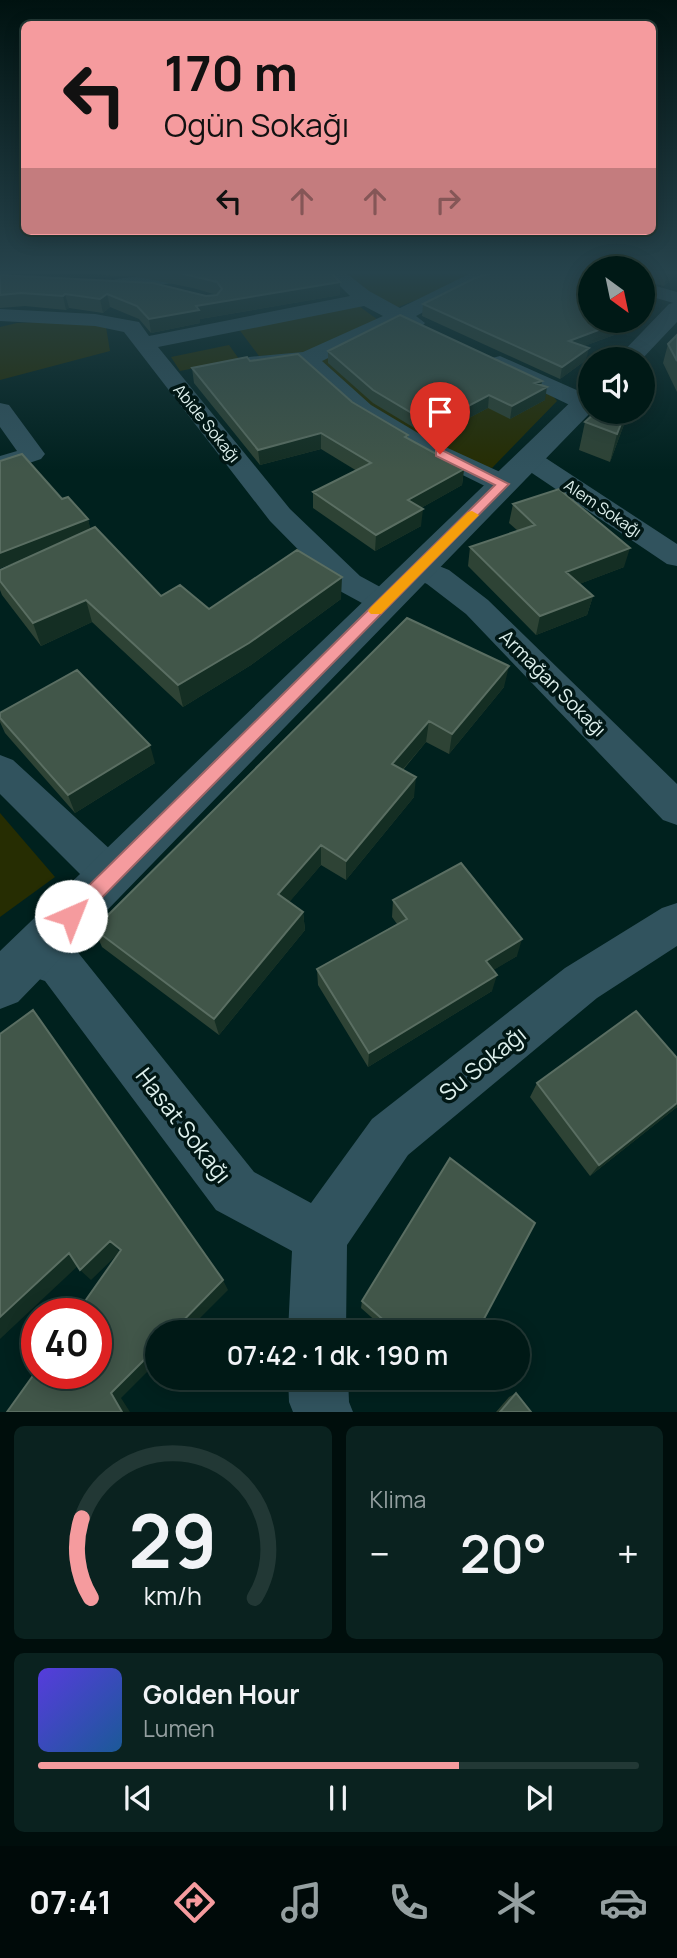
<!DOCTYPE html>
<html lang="tr">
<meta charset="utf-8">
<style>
body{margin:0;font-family:Manrope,sans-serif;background:#0a221f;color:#f1f3f6;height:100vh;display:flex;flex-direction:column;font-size:26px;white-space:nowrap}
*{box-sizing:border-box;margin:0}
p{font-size:23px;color:#95a0a1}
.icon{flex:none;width:38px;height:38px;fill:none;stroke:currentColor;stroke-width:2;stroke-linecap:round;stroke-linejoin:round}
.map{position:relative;height:1412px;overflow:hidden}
.details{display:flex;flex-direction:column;gap:14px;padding:14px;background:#000e0c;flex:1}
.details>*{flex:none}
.banner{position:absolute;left:21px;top:21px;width:635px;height:214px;border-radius:10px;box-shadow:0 4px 18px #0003,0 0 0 2px #223835;background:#f59b9e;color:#111;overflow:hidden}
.needle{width:46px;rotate:147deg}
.buttons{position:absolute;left:578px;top:256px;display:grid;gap:14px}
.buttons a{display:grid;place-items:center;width:77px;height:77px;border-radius:50%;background:#001916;box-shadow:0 4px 18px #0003,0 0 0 2px #223835;font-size:35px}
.speed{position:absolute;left:21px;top:1298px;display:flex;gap:14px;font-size:35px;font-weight:700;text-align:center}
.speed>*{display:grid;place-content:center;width:91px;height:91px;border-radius:50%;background:#001916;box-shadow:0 4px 18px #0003,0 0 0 2px #223835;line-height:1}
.speed .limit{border:10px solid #d22;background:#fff;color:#111}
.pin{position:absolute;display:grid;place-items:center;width:60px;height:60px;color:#fff;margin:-72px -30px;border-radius:50% 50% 50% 0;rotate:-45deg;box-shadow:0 0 7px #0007}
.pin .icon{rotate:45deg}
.me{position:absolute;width:77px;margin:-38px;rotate:44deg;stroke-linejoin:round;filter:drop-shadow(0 0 5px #0008)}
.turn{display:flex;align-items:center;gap:24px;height:147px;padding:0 28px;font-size:32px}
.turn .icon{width:91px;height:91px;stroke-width:2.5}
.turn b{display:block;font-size:49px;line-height:60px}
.lanes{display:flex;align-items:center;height:66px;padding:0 28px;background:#0003;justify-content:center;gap:35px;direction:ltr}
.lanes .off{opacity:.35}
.big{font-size:52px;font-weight:600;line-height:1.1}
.details .card{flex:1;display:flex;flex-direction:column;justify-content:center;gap:10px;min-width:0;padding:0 24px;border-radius:10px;background:#0a221f}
.details .dial{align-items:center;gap:0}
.dial svg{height:182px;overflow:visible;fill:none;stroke:#223835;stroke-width:7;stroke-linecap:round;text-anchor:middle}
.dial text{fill:#f1f3f6;stroke:none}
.song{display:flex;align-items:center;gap:21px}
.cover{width:84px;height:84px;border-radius:10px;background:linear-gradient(135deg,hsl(250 70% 55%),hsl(210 70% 35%))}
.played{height:7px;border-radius:4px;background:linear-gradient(90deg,#f59b9e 70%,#223835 70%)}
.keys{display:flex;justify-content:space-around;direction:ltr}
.heat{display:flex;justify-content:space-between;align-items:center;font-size:38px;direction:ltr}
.details .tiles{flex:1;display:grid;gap:14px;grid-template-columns:1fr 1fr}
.card:last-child{grid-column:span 2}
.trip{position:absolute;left:145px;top:1320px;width:385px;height:70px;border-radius:35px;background:#001916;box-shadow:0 4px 18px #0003,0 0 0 2px #223835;font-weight:600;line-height:70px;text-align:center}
.dock{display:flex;height:112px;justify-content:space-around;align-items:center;background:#000a09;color:#95a0a1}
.dock .icon{width:49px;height:49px}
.dock .selected{color:#f59b9e}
.dock b{font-size:32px;color:#f1f3f6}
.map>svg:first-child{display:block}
.green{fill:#262d02}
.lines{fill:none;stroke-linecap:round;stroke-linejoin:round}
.minor{fill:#31535e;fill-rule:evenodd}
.tertiary{fill:#31535e;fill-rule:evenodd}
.wall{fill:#2e4335}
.shaded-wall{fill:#142e23}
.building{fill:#415649;stroke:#5a6e62;stroke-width:2}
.route{fill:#f59b9e;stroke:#9f6567;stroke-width:2}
.slow{fill:#f59e0b}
.labels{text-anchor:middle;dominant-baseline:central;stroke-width:7;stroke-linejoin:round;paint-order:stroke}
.far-street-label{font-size:16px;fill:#def0ed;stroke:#011715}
.street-label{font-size:19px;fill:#def0ed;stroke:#011715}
.near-street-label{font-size:23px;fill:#def0ed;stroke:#011715}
</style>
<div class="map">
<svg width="677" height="1412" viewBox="0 0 677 1412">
<rect width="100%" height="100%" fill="#00211e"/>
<path class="green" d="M347,273H473L426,296L396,308L356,283Z
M356,304L381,322L306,353L259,356L238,328Z
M58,321L106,327L110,351L0,380V327L17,323Z
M394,324L553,396L557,401L492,468C460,463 396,427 370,406C352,393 337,376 321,362L322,358Z
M229,345L239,359L180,371L171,357Z
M0,813L55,877L0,917Z"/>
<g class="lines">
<path class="minor" d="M163,273L203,274L193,280L117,291L110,289L107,285L110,281L117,279Z
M327,273H346L369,291L400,308L471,273H494L492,277L416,316L425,323L421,327L414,329L399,324L322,361L371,405L428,439L513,478L517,484L513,490L503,492L493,490L410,449L353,415L301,366L249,367L246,362L249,357L303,352L383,316L364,306L158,347L290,509L360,576L395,595L400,602L395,609L384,612L373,609L338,590L270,521L124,332L95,326L0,321V309L95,314L139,322L149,336L350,296Z
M642,282L677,292V304L642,294Z
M500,356L590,396V409L576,408L492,368L489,363L492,358Z
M0,403L9,405L45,454L41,459L0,473V456L17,451L0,427Z
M529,451L538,453L677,544V566L667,564L520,465L516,459L520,453Z
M419,558L449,570L488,600L677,784V825L663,820L466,614L427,584L408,575L404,568L408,561Z
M0,755L13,760L125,863L131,876L125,889L110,894L95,889L0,794Z
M677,903V946L597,998L408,1155L347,1245L346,1332H288L292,1251L216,1210L45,981L15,971L9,956L15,941L31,935L76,950L254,1172L311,1203L372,1119L565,968L662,908Z
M288,1377H348L349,1402L353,1412H293L289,1402Z"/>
<path class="tertiary" d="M677,302V322L642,359H616L669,304Z
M590,390L592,411L18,1002L0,1009V951L581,392Z"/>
</g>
<path class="wall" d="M72,273H331L340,295L200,319V323L151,333L139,319L110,307L103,313L69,308L66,310L25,306L0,308V275L206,296L217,295L193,288L138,277Z
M488,273H590L613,321L617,323L614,335L584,346L586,360L560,379L422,316L423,304L488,274Z
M642,273H677L664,286L643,281V284L648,299L642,302Z
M677,335V392L663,363L668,344Z
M328,351L542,381L541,385L545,400L510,419L488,408L431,438L373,403L328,363Z
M250,361L352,402L408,435V438L464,469L462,485L421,508V526L375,551L313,508V492L357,471L321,449L260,465L194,383L192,368Z
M597,411H629L610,462L579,450L585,422Z
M0,461L62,499L88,519L90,529L161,596L209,609L341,599L251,665L183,707L92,622L41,646L2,595L0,590V570L26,558L0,568Z
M513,504L624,567L579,584L593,596L587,615L536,635L468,566L470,547L518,531L509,523Z
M407,618L504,687L449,754L426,742L403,770L414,797L346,880L321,865L289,902L303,912L305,930L219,1035L102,947L94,929Z
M0,713L155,763L75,813L5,733L0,722Z
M393,900L517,956L493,970L492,991L368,1067L318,985L317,969L397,924L392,917Z
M677,1058V1107L590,1176L530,1097L537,1083Z
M362,1301L477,1332H388L361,1308Z
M438,1377H453L447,1385Z
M516,1393L531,1412H496L509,1397Z"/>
<path class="shaded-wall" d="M669,273H677L664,286L667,274Z
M340,282V295L200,319V323L151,333L149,319L196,306Z
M651,287L648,299L642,302V293Z
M65,294L69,308L66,310L63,296Z
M107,294L110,307L103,313L100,299Z
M617,323L614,335L566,353L569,341Z
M589,348L586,360L560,379L562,367Z
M542,381L540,391L547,387L545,400L510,419L512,406L535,383Z
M489,395L488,408L431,438L432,425Z
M626,411H629L610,462L617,434Z
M321,433V449L260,465L258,450Z
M464,469L462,485L407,516L408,500Z
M423,509L421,526L375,551L376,535Z
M88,519L91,532L0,568V553Z
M630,548L624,567L561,591L566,572Z
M342,577L341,599L251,665L183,707L178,685Z
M593,596L587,615L536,635L540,616Z
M86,600L92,622L41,646L33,623Z
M509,666L504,687L449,754L452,734Z
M429,721L426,742L390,784L392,764Z
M150,745L155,763L75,813L68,795Z
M416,777L414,797L346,880V861Z
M321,845V865L280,913L278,894Z
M303,912L305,930L219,1035L214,1019Z
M522,939L517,956L482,977L486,961Z
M497,975L492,991L368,1067L369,1053Z
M677,1103V1107L590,1176L599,1165Z
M110,1241L120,1252L91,1280L80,1270Z
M69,1253L81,1263L0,1339V1317Z
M223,1280L228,1290L186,1332H172Z
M158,1346V1361L121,1398L130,1412H122L111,1393Z"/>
<path class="building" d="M180,273H331L340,282L196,306L199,310L149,319L137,306L107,294L100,299L65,294L63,296L21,293L0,295V275L153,283L206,296L217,295L222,289L217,282Z
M491,273H590V320H611L617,323L569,341L589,348L562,367L423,304L475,278Z
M642,273L643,284L651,287L642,293Z
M400,315L542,381L535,383L547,387L512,406L489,395L432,425L373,390L328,351Z
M677,335V361L668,344Z
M298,354L352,402L408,435L405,437L464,469L408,500L423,509L376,535L313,492L371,463L321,433L258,450L192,368L247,357L250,361Z
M597,411H626L617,434L585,422Z
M22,454L62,499L68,497L88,519L0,553V461Z
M559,489L630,548L566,572L593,596L540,616L470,547L535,525L513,504Z
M95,527L161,596L180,585L209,609L297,550L342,577L249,643L178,685L86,600L33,623L0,581V570Z
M407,618L509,666L452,734L429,721L392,764L416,777L346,861L321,845L278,894L303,912L214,1019L94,929Z
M77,670L150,745L68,795L0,718V713Z
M461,863L522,939L486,961L497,975L369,1053L317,969L407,919L393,900Z
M33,1010L223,1280L172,1332H158V1346L111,1393L122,1412H7L37,1370V1374H96V1314H76L121,1250L110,1241L80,1270L69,1253L0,1317V1034Z
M636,1011L677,1058V1103L599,1165L537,1083Z
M450,1158L535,1223L477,1332H397L362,1301Z
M516,1393L531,1412H500Z"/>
<linearGradient id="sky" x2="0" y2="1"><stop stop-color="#001210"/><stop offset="0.58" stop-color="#26434c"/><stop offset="1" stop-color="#26434c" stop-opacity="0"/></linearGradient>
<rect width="677" height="470" fill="url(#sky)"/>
<path class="route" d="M436,451H444L509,484L78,922L71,925L64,922L61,916L64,910L495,485L436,456Z"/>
<path class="slow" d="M472,511L479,515L477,517L381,614H371L368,611L371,607L468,512Z"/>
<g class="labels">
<g class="far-street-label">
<text transform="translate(207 423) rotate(51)">Abide Sokağı</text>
<text transform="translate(603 508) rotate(34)">Alem Sokağı</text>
</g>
<g class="street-label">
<text transform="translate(553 683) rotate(45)">Armağan Sokağı</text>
</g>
<g class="near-street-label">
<text transform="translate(482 1063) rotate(-39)">Su Sokağı</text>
<text transform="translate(184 1125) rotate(52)">Hasat Sokağı</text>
</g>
</g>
</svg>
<div class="buttons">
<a><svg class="needle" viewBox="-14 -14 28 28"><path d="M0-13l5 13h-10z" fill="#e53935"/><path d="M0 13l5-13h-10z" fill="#95a0a1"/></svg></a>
<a><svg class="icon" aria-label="sound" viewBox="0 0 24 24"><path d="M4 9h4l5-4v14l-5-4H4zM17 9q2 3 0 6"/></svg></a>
</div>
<div class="speed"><div class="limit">40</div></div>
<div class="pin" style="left:440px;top:454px;background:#d93025"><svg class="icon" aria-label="arrive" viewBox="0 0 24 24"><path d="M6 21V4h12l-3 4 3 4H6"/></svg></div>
<svg class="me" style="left:71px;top:916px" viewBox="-20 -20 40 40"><circle r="19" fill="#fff"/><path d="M0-13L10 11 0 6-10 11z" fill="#f59b9e"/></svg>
<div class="trip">07:42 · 1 dk · 190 m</div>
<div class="banner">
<div class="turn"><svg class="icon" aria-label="left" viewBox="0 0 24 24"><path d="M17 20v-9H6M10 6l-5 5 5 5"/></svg><div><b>170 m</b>Ogün Sokağı</div></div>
<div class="lanes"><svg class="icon" aria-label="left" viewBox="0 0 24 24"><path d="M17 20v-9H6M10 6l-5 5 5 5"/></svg><svg class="icon off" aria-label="ahead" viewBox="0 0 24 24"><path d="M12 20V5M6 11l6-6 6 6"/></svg><svg class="icon off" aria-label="ahead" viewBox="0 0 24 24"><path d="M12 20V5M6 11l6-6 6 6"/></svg><svg class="icon off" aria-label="right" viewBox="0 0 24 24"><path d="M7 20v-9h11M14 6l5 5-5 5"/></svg></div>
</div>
</div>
<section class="details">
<div class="tiles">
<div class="card dial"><svg viewBox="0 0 100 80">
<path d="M14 69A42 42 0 1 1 86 69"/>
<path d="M14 69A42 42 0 0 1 10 34" stroke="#f59b9e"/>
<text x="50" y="56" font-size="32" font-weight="700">29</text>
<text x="50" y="72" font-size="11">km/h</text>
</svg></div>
<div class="card"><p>Klima</p>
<div class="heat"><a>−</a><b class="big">20°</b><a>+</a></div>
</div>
<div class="card">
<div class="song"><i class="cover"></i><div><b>Golden Hour</b><p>Lumen</p></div></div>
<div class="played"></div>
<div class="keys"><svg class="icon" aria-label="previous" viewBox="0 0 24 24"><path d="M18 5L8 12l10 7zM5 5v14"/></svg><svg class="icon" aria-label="pause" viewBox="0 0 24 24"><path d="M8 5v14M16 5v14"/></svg><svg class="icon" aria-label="next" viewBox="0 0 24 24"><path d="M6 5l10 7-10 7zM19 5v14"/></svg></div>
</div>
</div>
</section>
<nav class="dock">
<b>07:41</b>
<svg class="icon selected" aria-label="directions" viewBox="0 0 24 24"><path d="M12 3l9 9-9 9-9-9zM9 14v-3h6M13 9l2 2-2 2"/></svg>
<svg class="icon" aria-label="music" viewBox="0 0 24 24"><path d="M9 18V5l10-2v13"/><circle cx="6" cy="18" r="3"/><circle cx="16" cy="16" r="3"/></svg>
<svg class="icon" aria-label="phone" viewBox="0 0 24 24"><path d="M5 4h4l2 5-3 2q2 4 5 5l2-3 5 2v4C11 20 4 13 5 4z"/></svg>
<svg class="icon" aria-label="climate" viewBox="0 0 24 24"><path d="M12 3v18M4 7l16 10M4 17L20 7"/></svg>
<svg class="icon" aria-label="car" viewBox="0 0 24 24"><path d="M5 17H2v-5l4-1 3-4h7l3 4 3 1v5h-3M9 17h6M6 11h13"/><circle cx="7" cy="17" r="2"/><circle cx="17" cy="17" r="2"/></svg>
</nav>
